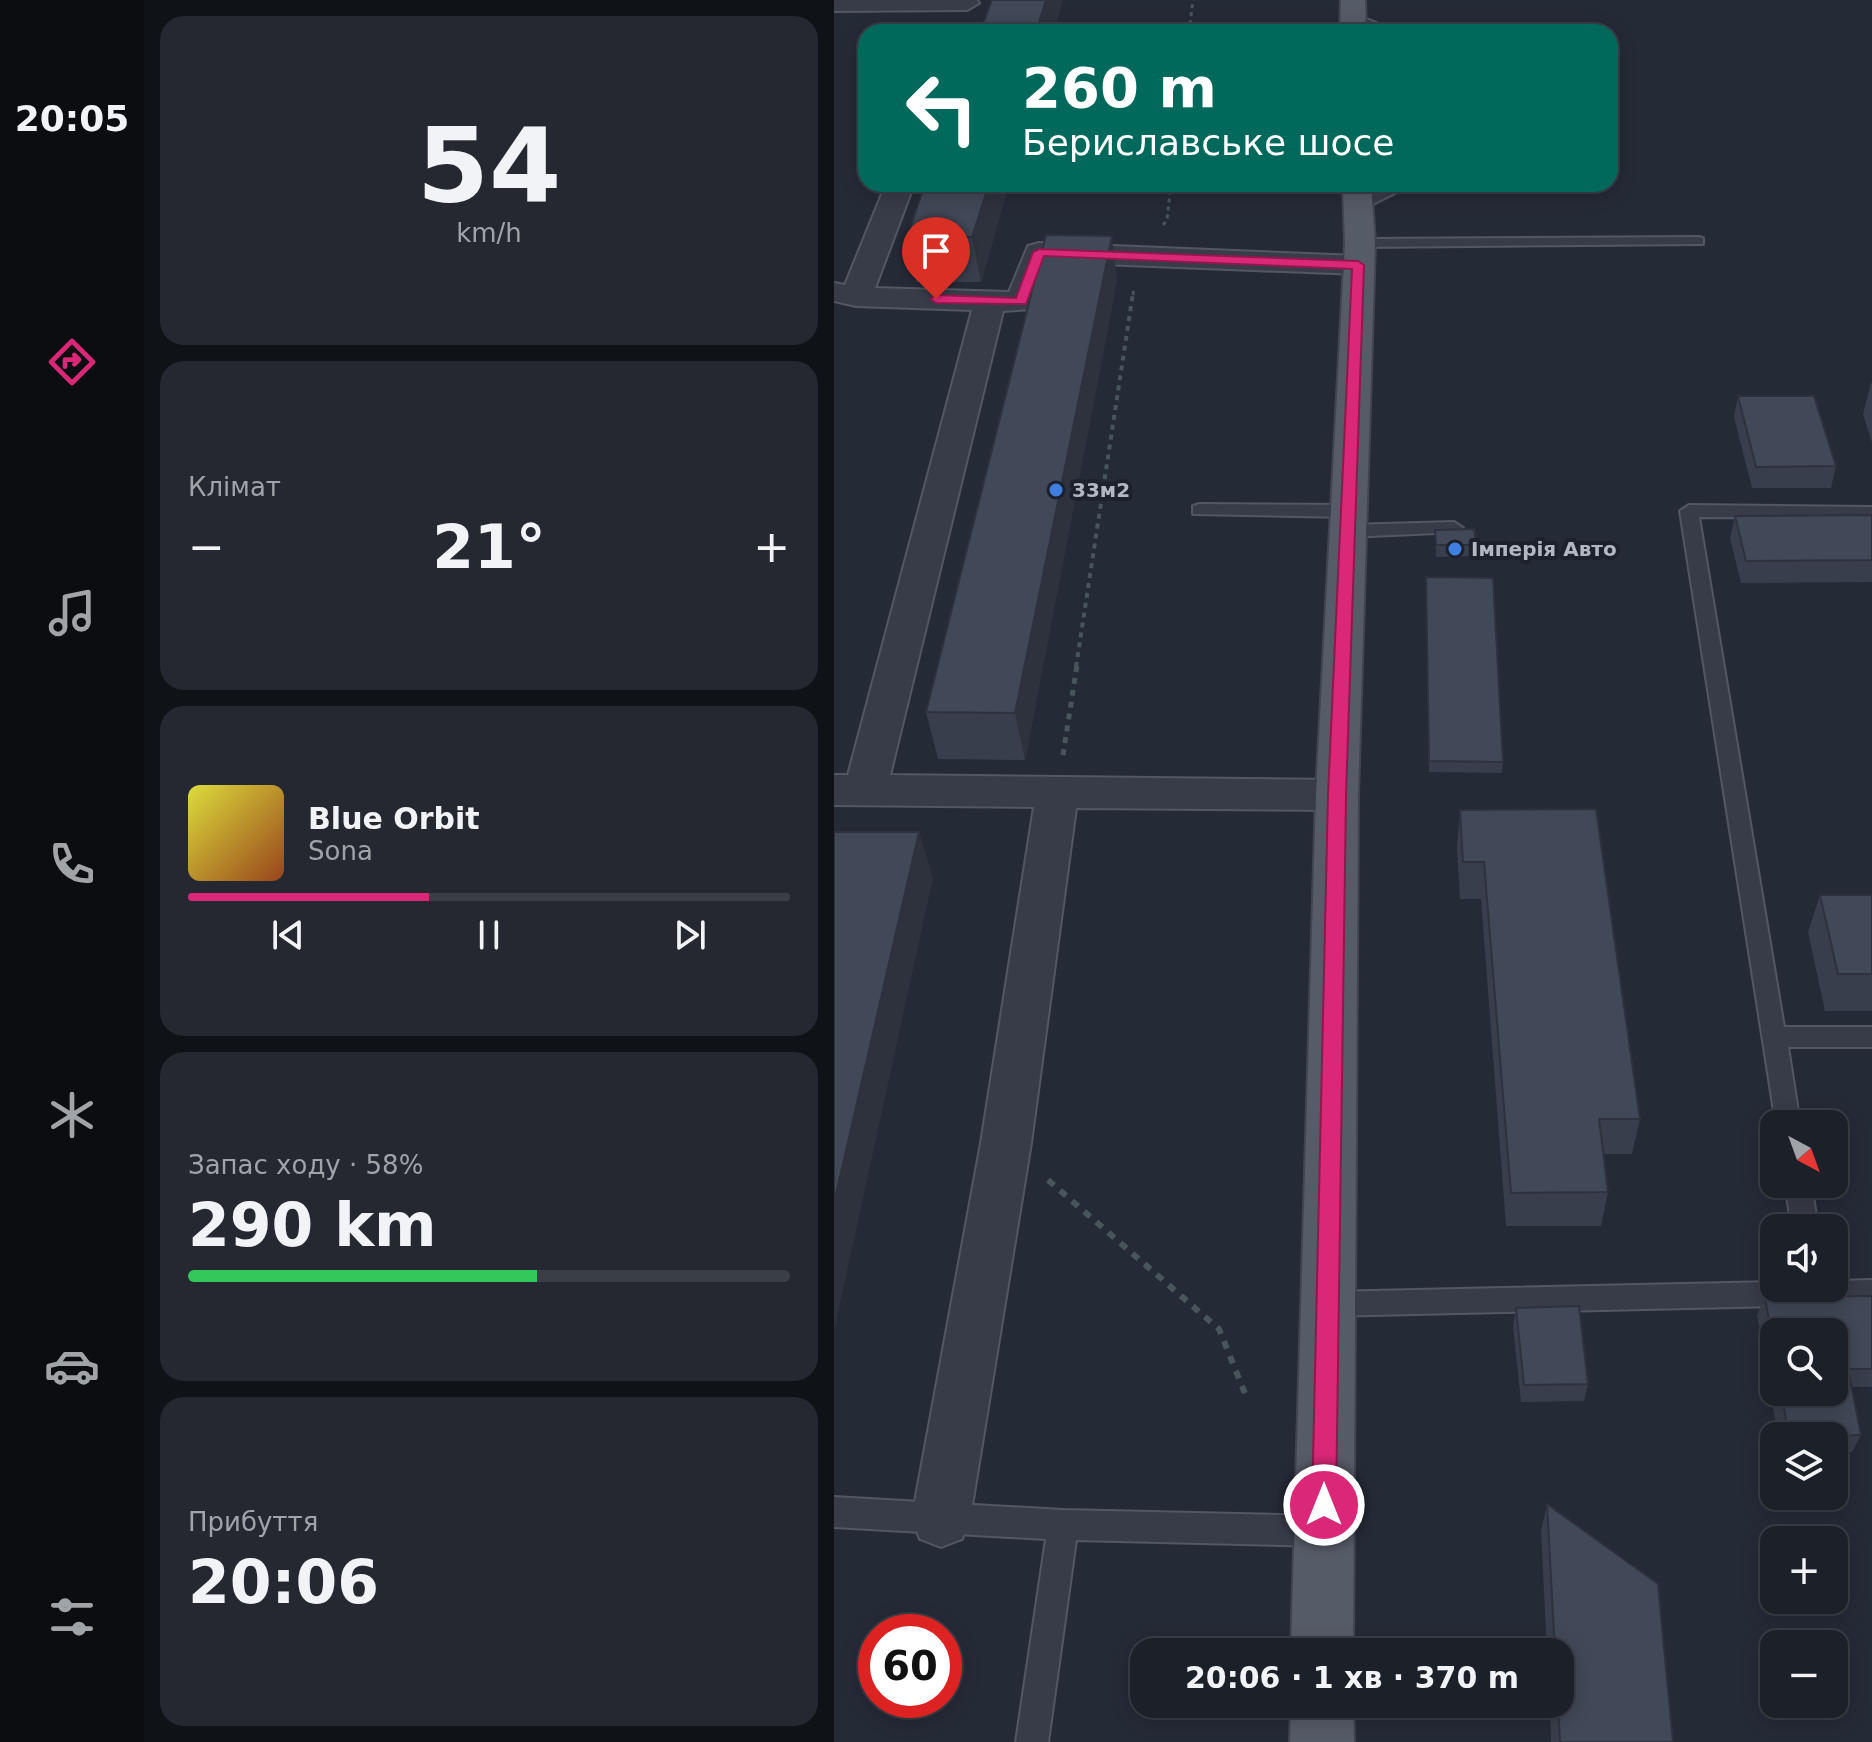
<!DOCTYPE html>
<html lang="uk">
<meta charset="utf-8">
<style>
body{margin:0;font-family:"DejaVu Sans",sans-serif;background:#252831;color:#f1f3f6;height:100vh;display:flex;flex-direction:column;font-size:30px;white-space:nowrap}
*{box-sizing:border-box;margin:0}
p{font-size:26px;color:#a0a3a8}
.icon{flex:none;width:44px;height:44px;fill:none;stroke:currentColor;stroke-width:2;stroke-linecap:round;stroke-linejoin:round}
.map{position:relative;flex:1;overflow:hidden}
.details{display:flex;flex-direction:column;gap:16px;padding:16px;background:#0f1217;width:690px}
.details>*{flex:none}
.top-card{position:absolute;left:24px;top:24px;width:760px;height:168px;border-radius:24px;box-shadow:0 4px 20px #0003,0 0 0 2px #3a3e46;background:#00695c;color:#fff;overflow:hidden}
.needle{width:52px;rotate:139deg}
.fabs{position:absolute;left:926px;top:1110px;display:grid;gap:16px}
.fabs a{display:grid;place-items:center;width:88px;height:88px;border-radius:16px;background:#1c2029;box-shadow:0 4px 20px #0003,0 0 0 2px #3a3e46;font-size:40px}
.speed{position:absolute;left:24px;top:1614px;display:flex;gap:16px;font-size:40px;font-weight:700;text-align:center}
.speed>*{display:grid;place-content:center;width:104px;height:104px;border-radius:50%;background:#1c2029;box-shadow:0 4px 20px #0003,0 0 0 2px #3a3e46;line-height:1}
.speed .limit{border:12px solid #d22;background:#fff;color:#111}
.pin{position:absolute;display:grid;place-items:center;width:68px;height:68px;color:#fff;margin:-82px -34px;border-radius:50% 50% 50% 0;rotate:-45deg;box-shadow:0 0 8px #0007}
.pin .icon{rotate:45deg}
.me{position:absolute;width:88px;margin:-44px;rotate:0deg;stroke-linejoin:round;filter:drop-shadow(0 0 6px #0008)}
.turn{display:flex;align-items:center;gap:28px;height:168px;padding:0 32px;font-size:36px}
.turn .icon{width:104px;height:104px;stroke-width:2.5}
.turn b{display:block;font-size:56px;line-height:68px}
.big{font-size:60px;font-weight:600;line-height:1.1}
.details .widget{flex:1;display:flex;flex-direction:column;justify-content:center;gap:12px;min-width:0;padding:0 28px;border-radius:24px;background:#252831}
.details .dial{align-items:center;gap:0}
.dial b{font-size:104px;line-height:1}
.song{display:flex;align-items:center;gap:24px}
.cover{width:96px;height:96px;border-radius:12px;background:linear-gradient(135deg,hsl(60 70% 55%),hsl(20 70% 35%))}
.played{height:8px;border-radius:4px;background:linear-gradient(90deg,#db2777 40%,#3a3e46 40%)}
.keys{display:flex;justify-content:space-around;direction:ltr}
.heat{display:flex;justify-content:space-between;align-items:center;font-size:44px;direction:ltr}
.charge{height:12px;border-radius:6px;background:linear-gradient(90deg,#34c759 58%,#3a3e46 0)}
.trip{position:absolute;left:296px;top:1638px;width:444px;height:80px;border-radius:24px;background:#1c2029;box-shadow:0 4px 20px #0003,0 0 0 2px #3a3e46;font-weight:600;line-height:80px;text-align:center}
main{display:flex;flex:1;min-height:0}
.menu{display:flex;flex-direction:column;width:144px;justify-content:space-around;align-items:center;background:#0b0d10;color:#a0a3a8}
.menu .icon{width:56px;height:56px}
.menu .current{color:#db2777}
.menu b{font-size:36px;color:#f1f3f6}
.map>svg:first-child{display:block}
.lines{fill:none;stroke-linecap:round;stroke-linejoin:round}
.lane-casing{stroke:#535763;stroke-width:4}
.street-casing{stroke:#535763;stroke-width:4}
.primary-casing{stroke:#414551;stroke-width:4}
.path-far3{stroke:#48555a;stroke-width:3;stroke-dasharray:4 4;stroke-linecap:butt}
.path-far2{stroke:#48555a;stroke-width:4;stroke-dasharray:5 5;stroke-linecap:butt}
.path-far1{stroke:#48555a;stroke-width:5;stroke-dasharray:6 6;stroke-linecap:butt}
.path{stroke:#48555a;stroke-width:6;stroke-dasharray:8 8;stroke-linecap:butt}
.lane{fill:#383c48;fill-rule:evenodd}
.street{fill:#383c48;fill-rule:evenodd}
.primary{fill:#565b68;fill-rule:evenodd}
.wall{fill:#383e4b;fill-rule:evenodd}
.shaded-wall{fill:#2e323d}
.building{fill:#414857;stroke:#2e323d;stroke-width:2}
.route{fill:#db2777;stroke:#8e194d;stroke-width:2}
.shop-dot{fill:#3f7fe0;stroke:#1d212d;stroke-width:3}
.labels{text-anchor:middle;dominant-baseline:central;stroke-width:8;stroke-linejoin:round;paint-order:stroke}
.poi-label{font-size:20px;font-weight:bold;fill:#b3b7c4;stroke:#1d212d;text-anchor:start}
</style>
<main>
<nav class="menu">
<b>20:05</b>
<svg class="icon current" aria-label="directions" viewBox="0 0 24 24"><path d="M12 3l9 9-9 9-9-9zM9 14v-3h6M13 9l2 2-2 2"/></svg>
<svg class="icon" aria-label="music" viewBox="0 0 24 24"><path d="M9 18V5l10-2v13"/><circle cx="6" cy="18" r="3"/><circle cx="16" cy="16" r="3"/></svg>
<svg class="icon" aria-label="phone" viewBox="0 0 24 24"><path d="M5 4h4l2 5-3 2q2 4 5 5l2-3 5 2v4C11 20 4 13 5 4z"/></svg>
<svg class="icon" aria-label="climate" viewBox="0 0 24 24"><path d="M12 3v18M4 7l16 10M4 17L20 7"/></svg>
<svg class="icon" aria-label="car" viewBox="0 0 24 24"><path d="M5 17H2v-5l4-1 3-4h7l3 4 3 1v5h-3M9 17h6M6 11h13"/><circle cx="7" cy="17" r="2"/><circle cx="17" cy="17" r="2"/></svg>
<svg class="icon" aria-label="filters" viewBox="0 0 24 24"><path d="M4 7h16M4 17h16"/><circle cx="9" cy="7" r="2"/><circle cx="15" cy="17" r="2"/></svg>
</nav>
<section class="details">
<div class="widget dial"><b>54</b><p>km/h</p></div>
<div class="widget"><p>Клімат</p>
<div class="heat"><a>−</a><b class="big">21°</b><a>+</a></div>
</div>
<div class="widget">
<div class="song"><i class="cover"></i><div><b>Blue Orbit</b><p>Sona</p></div></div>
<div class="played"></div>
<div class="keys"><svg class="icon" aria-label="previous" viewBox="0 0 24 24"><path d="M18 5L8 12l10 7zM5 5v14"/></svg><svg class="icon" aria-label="pause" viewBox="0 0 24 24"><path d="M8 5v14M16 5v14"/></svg><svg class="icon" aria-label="next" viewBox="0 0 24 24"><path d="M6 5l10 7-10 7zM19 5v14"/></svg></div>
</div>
<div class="widget"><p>Запас ходу · 58%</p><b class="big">290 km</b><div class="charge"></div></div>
<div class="widget"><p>Прибуття</p><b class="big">20:06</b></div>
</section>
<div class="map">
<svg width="1038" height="1742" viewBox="0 0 1038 1742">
<rect width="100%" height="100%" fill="#252a37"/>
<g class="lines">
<g class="lane-casing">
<path id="lane" d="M515,15H523L564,32H546L515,21Z
M560,184H579L529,209L517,206Z
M864,237L869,238V244L526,247L519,243L526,239Z
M365,504L514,505L523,511L514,517L359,514V506Z
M855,505L1038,507V517L1034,518L865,517L950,1027H1038V1047H954L966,1124H942L846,511Z
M620,522L629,528L626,532L514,537L505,531L514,525Z
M951,1184H977L984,1228H958Z
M1038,1280V1304L493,1316L484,1313L480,1304L484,1295L493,1292L940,1282V1288H1000V1281Z
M0,1497L229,1510L488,1516L498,1521L503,1531L498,1541L488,1546L242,1540L214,1742H182L212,1539L0,1527Z"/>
</g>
<g class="street-casing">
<path id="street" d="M0,0H143L145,3L133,10L0,11Z
M52,184H80L41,288L175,292L194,246L205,243L524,256L535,259L539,265L535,271L524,274L217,262L198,309L169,311L56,775L503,780L518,784L524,795L518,806L503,810L242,808L197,1143L136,1518L128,1539L107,1547L86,1539L78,1518L147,1143L200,807L0,805V775H14L138,310L22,306L0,301V283L11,285Z"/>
</g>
<g class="primary-casing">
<path id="primary" d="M507,0H531L532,32H506Z
M509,184H537L541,243L524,795L519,1652H457L482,795L511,243Z
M457,1704H519L520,1742H456Z"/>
</g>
<path class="path-far3" d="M355,32L359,0
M329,225L333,220L337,184
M299,295L300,287"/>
<path class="path-far2" d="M242,667L299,293"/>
<path class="path-far1" d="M229,755L243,665"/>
<path class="path" d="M214,1180L385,1329L412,1396"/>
<use href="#lane" class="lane"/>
<use href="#street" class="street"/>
<use href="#primary" class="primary"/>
</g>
<path class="wall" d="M91,184H175L147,282H82L73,237Z
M283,280L191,760L104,759L92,712Z
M1037,383H1038V443L1029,414Z
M904,396L1002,466L997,488H918L900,417Z
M1038,515V582L907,583L896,538L901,516Z
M601,530L642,545L641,556L602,557Z
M592,577L669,762L668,773L595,772Z
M626,810L806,1119L798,1154H769L774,1192L767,1226H672L647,899H626L623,848Z
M986,895H1038V1011H991L974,932Z
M1038,1296V1387H1018L1027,1435L1018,1452H1000V1436H944L923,1315L931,1297ZM940,1332L1000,1392H940Z
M682,1308L754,1384L750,1401L687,1402L679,1326Z
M713,1504L839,1742H717L716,1704H726V1652H713L707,1531Z"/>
<path class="shaded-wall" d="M212,0H229L220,32H202Z
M155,184H175L147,282L138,237Z
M278,236L283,280L191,760L181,713Z
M85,832L99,878L0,1331V1203Z"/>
<path class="building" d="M158,0H212L202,32H146Z
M91,184H155L138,237H73Z
M212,235L278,236L181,713L92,712Z
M904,396H980L1002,466L922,467Z
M1038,515V560L912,561L901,516Z
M640,529L642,545H602L601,530Z
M592,577L659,578L669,762L595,761Z
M762,809L806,1119H765L774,1192L677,1193L650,862H629L626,810Z
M0,832H85L0,1203Z
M986,895H1038V974H1004Z
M1038,1296V1369H1014L1027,1435L955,1436L947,1392H1000V1332H940V1351L931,1297Z
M745,1306L754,1384L690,1385L682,1308Z
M713,1504L824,1584L839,1742H726L724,1704H726V1652H721Z"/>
<path class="route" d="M205,249L524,261L530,265L512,795L502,1505L498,1514L490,1517L481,1514L478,1505L494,795L518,269L210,256L192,304L102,303L96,299L102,295L182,298L199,252Z"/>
<g class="shop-dot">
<circle cx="222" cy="490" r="8"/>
<circle cx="621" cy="549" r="8"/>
</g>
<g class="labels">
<g class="poi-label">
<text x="238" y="490">33м2</text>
<text x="637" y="549">Імперія Авто</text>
</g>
</g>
</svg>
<div class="fabs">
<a><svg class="needle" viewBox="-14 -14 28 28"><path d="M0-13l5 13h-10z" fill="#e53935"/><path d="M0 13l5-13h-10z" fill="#a0a3a8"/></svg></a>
<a><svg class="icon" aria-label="sound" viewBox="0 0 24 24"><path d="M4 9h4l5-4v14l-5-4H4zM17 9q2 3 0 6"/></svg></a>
<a><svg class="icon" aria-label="search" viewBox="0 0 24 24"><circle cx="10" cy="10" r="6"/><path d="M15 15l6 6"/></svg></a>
<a><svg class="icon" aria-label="layers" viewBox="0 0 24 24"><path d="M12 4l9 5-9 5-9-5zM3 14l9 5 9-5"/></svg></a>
<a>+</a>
<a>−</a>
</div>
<div class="speed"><div class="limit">60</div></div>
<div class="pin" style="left:102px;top:299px;background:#d93025"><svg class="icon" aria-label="arrive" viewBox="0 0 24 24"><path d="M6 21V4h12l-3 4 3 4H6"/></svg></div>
<svg class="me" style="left:490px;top:1505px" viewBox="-20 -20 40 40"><circle r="17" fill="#db2777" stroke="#fff" stroke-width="3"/><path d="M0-11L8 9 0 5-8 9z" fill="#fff"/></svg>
<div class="trip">20:06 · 1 хв · 370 m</div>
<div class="top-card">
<div class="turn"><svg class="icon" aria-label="left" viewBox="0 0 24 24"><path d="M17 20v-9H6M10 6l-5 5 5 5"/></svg><div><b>260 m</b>Бериславське шосе</div></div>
</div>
</div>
</main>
